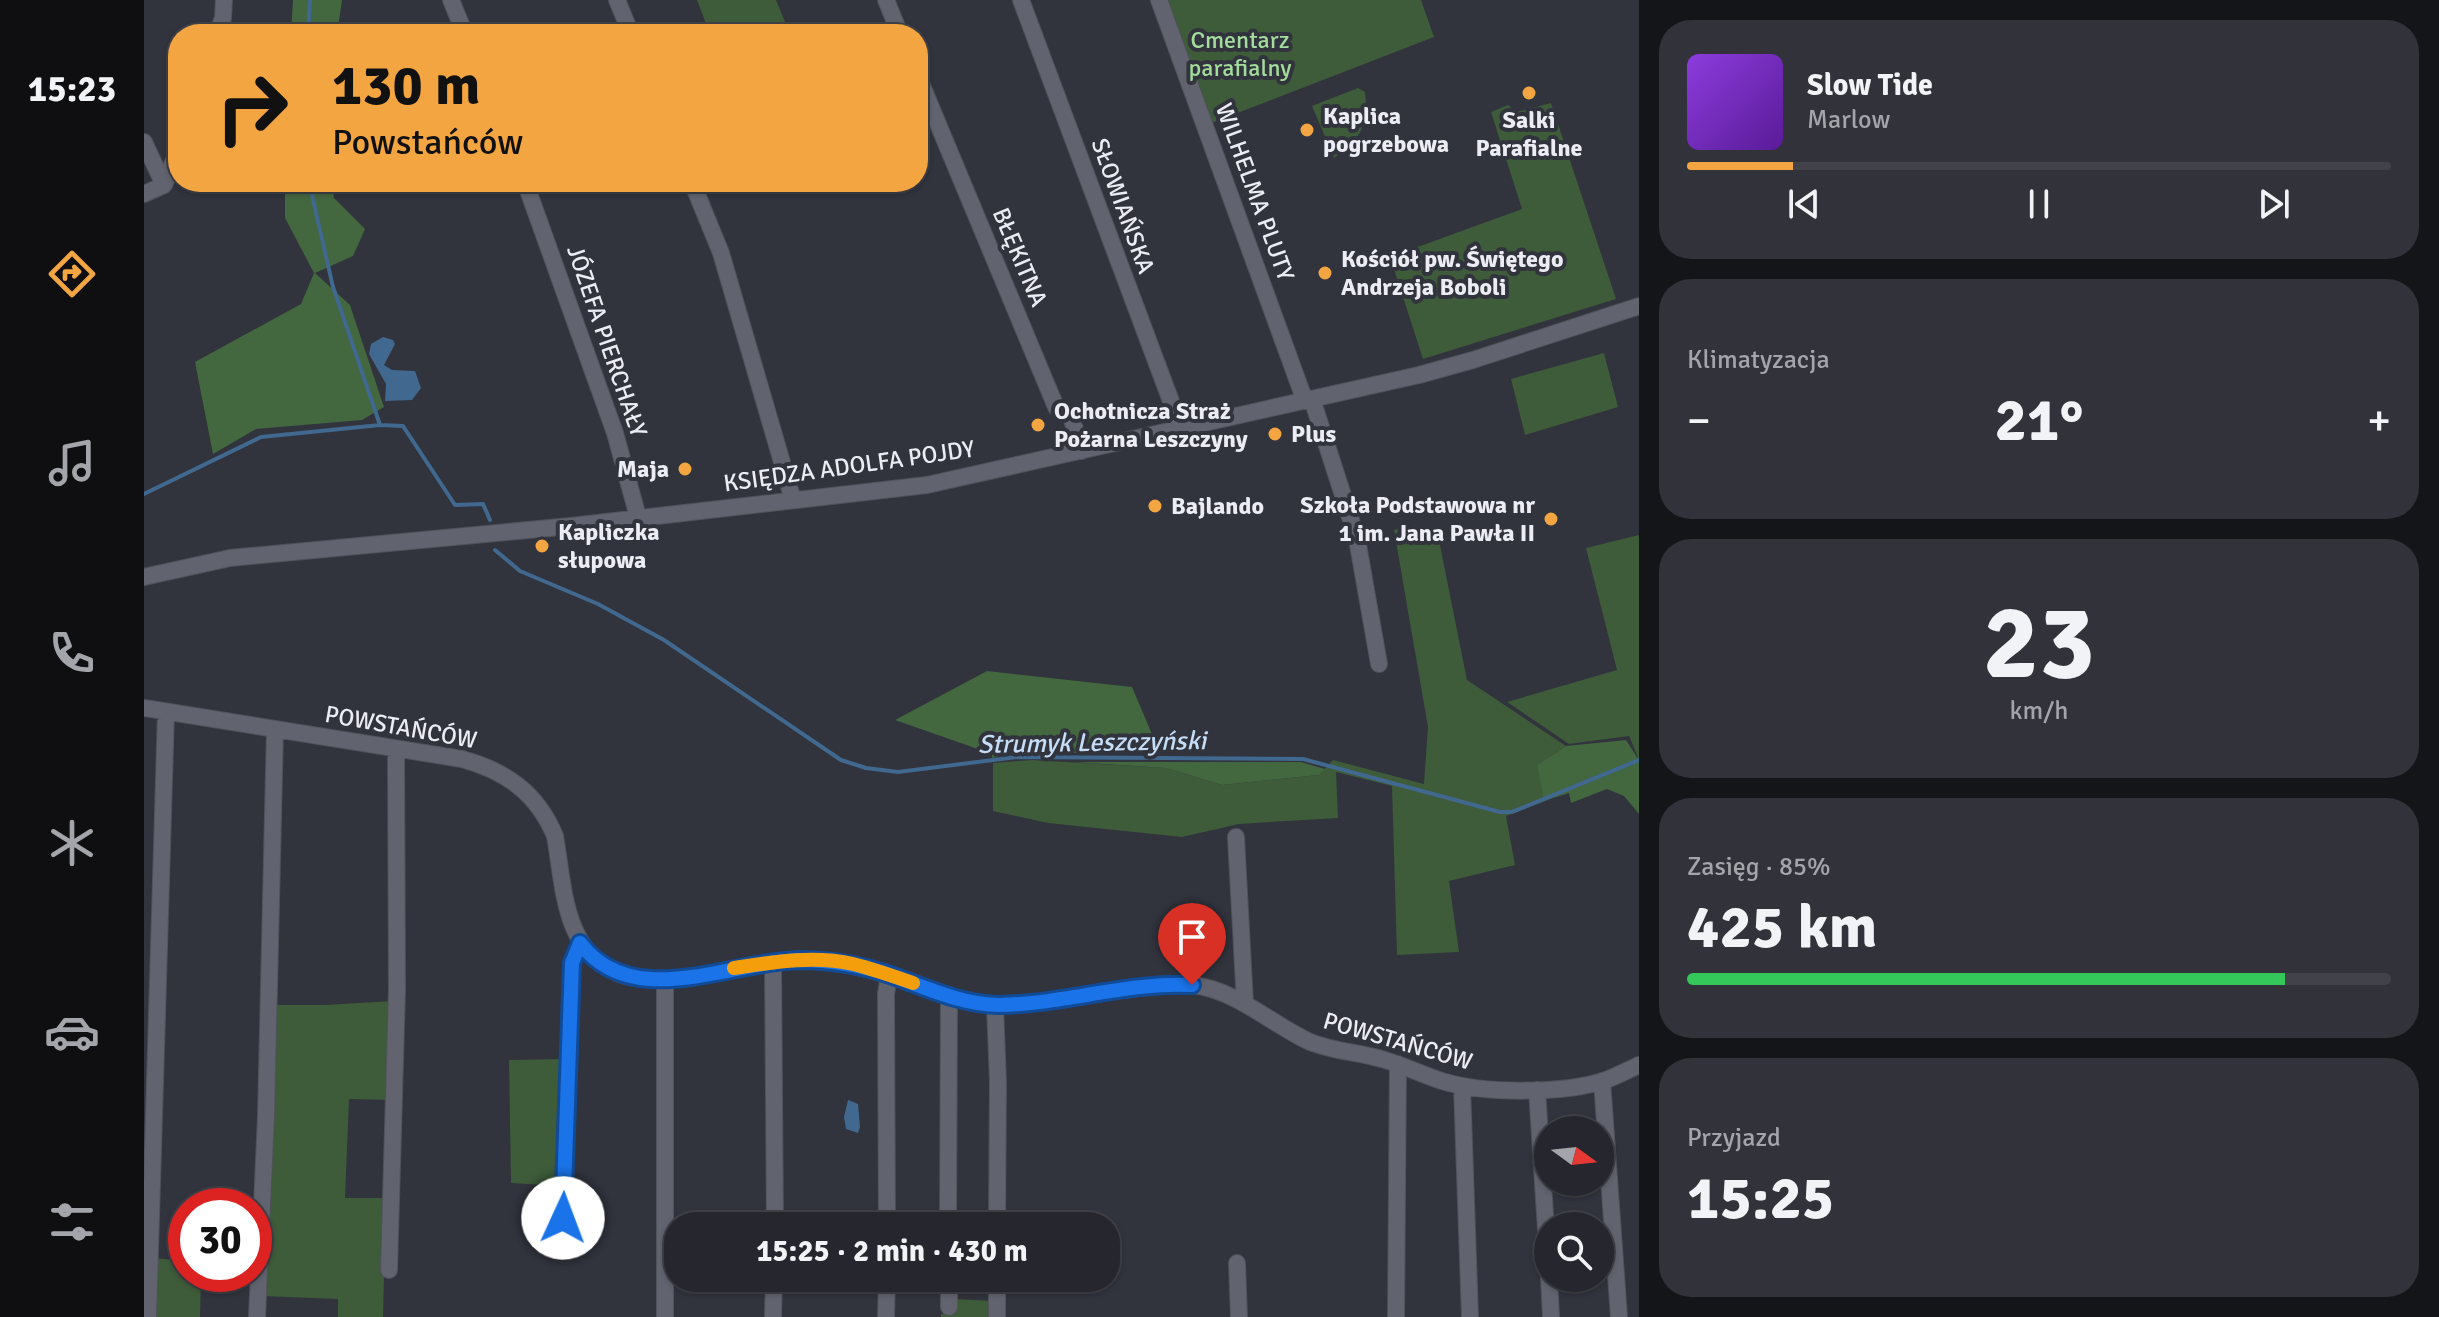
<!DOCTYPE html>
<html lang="pl">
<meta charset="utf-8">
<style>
body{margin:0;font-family:Signika,sans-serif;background:#31323a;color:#f1f3f6;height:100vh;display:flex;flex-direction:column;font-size:30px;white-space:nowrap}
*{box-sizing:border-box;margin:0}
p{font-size:26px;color:#a3a5aa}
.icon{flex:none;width:44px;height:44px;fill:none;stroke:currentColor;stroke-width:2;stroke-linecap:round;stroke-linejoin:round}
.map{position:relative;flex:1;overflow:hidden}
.side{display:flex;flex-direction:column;gap:20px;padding:20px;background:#141519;width:800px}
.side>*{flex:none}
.guide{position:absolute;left:24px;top:24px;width:760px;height:168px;border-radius:32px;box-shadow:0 2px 6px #0004,0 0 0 2px #42434a;background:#f2a541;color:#111;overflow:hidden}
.needle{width:52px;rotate:105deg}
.controls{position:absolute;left:1390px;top:1116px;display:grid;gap:16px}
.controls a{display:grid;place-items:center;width:80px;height:80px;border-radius:50%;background:#25262e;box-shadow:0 2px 6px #0004,0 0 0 2px #42434a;font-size:40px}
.speed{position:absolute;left:24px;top:1188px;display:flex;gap:16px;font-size:40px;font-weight:700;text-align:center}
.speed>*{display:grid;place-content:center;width:104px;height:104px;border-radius:50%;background:#25262e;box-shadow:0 2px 6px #0004,0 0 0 2px #42434a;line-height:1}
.speed .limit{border:12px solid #d22;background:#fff;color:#111}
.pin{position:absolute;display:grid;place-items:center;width:68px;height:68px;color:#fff;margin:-82px -34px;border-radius:50% 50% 50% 0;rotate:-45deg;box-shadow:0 0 8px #0007}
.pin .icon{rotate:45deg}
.me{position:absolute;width:88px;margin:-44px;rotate:2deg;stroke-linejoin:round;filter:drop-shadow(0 0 6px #0008)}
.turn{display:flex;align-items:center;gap:28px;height:168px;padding:0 32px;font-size:36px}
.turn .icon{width:104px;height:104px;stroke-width:2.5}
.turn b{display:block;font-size:56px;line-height:68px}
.big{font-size:60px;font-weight:700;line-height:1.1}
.side .card{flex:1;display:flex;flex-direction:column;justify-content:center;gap:12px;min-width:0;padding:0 28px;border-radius:32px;background:#31323a}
.side .dial{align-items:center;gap:0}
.dial b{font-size:104px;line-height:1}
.song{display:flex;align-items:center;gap:24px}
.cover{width:96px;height:96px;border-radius:12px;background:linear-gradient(135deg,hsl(270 70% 55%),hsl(270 70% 35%))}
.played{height:8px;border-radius:4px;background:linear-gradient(90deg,#f2a541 15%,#42434a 15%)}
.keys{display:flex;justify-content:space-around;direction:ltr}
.heat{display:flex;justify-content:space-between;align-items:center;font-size:44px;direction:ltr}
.charge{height:12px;border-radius:6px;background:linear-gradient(90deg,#34c759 85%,#42434a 0)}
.trip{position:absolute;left:520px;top:1212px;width:456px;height:80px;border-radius:32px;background:#25262e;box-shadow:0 2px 6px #0004,0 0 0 2px #42434a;font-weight:700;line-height:80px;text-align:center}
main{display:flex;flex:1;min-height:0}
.dock{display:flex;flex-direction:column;width:144px;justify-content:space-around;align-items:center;background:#0f0f12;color:#a3a5aa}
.dock .icon{width:56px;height:56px}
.dock .on{color:#f2a541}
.dock b{font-size:36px;color:#f1f3f6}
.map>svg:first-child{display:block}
.green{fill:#3e5b3a}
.forest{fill:#43673e}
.water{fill:#41688f}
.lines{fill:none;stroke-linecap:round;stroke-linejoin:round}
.stream{stroke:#41688f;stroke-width:4}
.minor-casing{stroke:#50525a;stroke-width:18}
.minor{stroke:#61636e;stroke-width:16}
.route-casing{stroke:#114b97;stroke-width:20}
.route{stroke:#1a73e8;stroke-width:14}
.slow{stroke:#f59e0b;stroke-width:14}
.poi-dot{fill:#f2a541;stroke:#31333d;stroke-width:3}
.labels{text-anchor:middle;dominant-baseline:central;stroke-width:8;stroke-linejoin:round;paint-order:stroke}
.park-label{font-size:24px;fill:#a3dc9b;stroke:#31333d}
.poi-label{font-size:24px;font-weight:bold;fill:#ecedf4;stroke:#31333d;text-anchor:start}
.street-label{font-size:24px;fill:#ecedf4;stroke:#31333d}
.water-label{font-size:26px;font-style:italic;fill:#c5ddf6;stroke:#31333d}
</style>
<main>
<nav class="dock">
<b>15:23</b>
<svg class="icon on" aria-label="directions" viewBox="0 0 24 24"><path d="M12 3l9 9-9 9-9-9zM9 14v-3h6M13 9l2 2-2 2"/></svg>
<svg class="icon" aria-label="music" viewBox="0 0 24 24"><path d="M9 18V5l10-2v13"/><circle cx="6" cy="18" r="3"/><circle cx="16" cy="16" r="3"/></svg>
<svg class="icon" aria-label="phone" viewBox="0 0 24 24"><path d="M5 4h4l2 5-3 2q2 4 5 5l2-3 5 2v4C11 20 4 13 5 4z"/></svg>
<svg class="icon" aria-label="climate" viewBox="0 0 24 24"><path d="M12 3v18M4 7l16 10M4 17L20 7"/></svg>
<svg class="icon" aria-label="car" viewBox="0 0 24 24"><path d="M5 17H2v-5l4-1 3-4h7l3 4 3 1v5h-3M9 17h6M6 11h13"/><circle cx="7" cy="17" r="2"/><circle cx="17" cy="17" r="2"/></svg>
<svg class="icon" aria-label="filters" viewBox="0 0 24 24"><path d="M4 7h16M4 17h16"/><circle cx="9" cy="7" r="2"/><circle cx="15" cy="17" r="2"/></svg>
</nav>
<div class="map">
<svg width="1495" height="1317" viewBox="0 0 1495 1317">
<rect width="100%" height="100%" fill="#31333d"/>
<path class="green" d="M553,0H632L646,34H566Z
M1021,0H1277L1290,37L1065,124Z
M1214,88L1221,92C1225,125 1216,140 1190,158L1168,106Z
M1407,103L1472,299L1279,359L1246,257L1378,209L1347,112L1364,105L1372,112Z
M1460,353L1474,407L1381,435L1367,379Z
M1271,525L1294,535L1323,680L1422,746L1393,765L1404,800L1362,816L1371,865L1305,881L1315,952L1253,955L1248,786L1192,772L1194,818L1095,824L1038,837L904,823L849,811V763L888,760L1022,768L1078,785L1175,775L1189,760L1280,784L1284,727L1250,530Z
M1495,535V760L1485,736L1425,744L1363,702L1473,670L1442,548Z
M249,1001L246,1100L205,1099L201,1198H242L239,1317H194V1299L119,1296L129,1005H181Z
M420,1059L417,1186L367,1183L365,1060Z
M10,1258L42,1261V1274H57L56,1317H8Z
M811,1299L849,1301L850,1317H797V1314H811Z"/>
<path class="forest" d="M149,0H198L193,34H147Z
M141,182H188L190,198L221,229L209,256L171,273L206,305L240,407L218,420L112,429L69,454L51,362L157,304L170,273L141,218Z
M843,671L988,687L1016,753H868L848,758V754L751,720Z
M1482,740L1495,760V814L1480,796L1463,789L1427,803L1425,793L1400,801L1393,765L1422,746Z
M929,762H1157L1181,769L1175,775L1078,785L1022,768Z"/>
<path class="water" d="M239,337L249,340L251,344L240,365L248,370L271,371L277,388L268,400L241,401L242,384L225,354L227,344Z
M704,1100L714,1104L716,1127L714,1133L702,1129L700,1117Z"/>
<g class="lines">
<path class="stream" d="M164,34L166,0
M165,182L189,287L236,425
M0,494L117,437L236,425L259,426L311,505L339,504L346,520
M351,550L376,571L454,604L520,640L697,760L722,768L754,772L873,757L1159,759L1356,812H1368L1495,760"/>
<g class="minor-casing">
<path id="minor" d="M307,0L321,34
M473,0L487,34
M742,0L756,34
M877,0L1037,428
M1015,0L1161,401
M73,34L79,18L80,0
M774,76L912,407L927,417L938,451
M0,142L20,185
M381,182L471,433L494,517
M548,182L577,253L649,500
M0,194L20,185L34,150
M1168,399L1213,539L1235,664
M0,577L86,558L427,526L783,485L1275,375L1329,360L1495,306
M0,708L318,759C362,771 393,793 411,836C420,886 419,950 473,973C524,993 600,961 654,960C697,960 733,971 773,984C797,993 823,1004 849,1005C898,1006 947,993 995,988C1013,986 1032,983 1050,985C1093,991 1126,1023 1164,1041C1189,1052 1216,1052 1241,1060C1261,1066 1279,1075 1298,1081C1339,1094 1421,1094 1462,1080C1473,1076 1484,1070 1495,1065
M1092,837L1101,1004
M629,962L631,1226
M521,979V1317
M851,1005L854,1082L853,1226
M1458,1081L1475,1317
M1318,1086L1326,1317
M1393,1090L1404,1261
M743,1226L742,994L745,975
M804,1226L805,995
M418,1250L428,963L436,943
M1093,1263L1095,1317
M245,1270L253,989L252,749
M805,1278V1307
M1405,1278L1407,1317
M4,1317L22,712
M113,1317L122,1116L131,729
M629,1317L630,1278
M742,1317L743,1278
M853,1317V1278
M1252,1317L1254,1064"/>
</g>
<use href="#minor" class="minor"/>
</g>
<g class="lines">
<g class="route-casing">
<path id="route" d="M419,1218L428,963L436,943C488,1012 584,962 654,960C687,960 718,965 749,976C783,988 819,1005 855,1005C920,1004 983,982 1048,985"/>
</g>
<use href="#route" class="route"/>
<path class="slow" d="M590,968C629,962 670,955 709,964C729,969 749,976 769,983"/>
</g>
<g class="poi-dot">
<circle cx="1385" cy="93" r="8"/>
<circle cx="1163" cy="130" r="8"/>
<circle cx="1181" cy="273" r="8"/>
<circle cx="894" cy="425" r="8"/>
<circle cx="1131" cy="434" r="8"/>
<circle cx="541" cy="469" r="8"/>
<circle cx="1011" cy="506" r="8"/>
<circle cx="1407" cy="519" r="8"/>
<circle cx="398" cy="546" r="8"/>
</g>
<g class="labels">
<g class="park-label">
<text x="1096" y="40">Cmentarz<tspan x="1096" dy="28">parafialny</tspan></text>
</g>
<g class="poi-label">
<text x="1179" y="116">Kaplica<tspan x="1179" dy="28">pogrzebowa</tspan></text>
<text x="1385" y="120" text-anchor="middle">Salki<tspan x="1385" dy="28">Parafialne</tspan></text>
<text x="1197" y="259">Kościół pw. Świętego<tspan x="1197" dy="28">Andrzeja Boboli</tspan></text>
<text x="910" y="411">Ochotnicza Straż<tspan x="910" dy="28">Pożarna Leszczyny</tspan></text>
<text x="1147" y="434">Plus</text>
<text x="525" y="469" text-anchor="end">Maja</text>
<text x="1391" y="505" text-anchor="end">Szkoła Podstawowa nr<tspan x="1391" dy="28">1 im. Jana Pawła II</tspan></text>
<text x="1027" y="506">Bajlando</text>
<text x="414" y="532">Kapliczka<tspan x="414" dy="28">słupowa</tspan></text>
</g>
<g class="street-label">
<text transform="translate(1111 192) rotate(70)">WILHELMA PLUTY</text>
<text transform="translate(979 206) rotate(70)">SŁOWIAŃSKA</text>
<text transform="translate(876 257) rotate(67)">BŁĘKITNA</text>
<text transform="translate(463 341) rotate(71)">JÓZEFA PIERCHAŁY</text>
<text transform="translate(705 466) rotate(-8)">KSIĘDZA ADOLFA POJDY</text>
<text transform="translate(257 727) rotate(10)">POWSTAŃCÓW</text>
<text transform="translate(1254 1041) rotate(16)">POWSTAŃCÓW</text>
</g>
<g class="water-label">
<text transform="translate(948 743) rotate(-1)">Strumyk Leszczyński</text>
</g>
</g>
</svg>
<div class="controls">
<a><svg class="needle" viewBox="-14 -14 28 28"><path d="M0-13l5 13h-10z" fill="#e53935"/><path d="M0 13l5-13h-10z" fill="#a3a5aa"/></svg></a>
<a><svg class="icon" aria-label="search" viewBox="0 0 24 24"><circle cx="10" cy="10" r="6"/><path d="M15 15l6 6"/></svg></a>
</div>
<div class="speed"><div class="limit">30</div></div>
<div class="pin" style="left:1048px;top:985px;background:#d93025"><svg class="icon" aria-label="arrive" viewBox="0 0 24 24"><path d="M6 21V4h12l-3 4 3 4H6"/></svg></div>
<svg class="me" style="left:419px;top:1218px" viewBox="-20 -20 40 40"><circle r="19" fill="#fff"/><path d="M0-13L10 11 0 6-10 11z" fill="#1a73e8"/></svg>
<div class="trip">15:25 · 2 min · 430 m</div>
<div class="guide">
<div class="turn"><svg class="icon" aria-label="right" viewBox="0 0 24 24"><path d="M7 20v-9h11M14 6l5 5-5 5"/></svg><div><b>130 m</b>Powstańców</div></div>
</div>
</div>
<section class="side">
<div class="card">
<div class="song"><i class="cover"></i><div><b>Slow Tide</b><p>Marlow</p></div></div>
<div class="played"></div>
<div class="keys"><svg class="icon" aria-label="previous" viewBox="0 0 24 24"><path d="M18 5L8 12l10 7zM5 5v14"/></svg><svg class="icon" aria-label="pause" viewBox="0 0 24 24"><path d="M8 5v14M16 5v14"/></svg><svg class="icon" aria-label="next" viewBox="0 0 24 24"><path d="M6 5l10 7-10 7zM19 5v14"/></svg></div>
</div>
<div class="card"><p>Klimatyzacja</p>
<div class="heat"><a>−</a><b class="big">21°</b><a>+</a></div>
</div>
<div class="card dial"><b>23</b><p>km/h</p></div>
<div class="card"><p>Zasięg · 85%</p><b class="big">425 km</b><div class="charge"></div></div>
<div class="card"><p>Przyjazd</p><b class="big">15:25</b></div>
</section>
</main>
